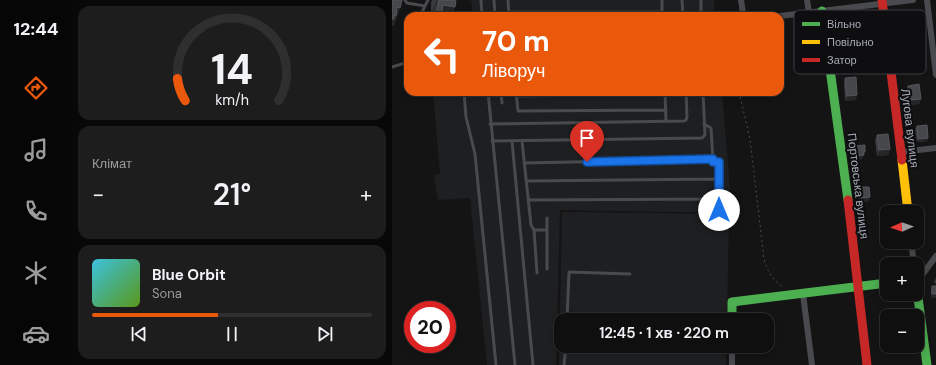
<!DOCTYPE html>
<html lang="uk">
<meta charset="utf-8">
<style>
body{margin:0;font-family:"DM Sans",sans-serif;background:#1d1d1d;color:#f1f3f6;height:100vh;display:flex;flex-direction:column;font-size:15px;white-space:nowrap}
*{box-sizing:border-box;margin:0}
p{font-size:13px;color:#9b9c9e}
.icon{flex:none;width:22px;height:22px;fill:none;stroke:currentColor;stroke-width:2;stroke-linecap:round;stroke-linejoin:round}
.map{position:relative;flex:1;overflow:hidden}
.details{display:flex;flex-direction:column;gap:6px;padding:6px;background:#080808;width:320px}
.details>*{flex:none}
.banner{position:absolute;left:12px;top:12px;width:380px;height:84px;border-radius:12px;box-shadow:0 2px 10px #0003,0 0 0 1px #2f2f2f;background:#ea580c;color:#fff;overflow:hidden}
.needle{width:26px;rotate:268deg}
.fabs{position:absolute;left:488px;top:205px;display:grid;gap:8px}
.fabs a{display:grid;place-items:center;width:44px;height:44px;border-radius:8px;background:#0f0f0f;box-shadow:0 2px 10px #0003,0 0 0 1px #2f2f2f;font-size:20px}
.speed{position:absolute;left:12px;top:301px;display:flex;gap:8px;font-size:20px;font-weight:700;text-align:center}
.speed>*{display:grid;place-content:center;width:52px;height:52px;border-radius:50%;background:#0f0f0f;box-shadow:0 2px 10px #0003,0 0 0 1px #2f2f2f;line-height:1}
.speed .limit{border:6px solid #d22;background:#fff;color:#111}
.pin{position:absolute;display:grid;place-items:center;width:34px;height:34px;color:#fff;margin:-41px -17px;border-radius:50% 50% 50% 0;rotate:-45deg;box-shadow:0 0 4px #0007}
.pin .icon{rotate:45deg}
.me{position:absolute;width:44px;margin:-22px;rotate:0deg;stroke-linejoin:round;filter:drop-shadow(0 0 3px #0008)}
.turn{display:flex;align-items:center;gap:14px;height:84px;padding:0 12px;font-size:18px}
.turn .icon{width:52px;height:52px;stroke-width:2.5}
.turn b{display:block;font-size:28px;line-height:34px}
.big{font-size:30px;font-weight:600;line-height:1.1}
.details .card{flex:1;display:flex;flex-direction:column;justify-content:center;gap:6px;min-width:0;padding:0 14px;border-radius:12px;background:#1d1d1d}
.details .dial{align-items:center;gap:0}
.dial svg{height:104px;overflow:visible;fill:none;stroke:#2f2f2f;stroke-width:7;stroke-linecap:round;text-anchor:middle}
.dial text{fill:#f1f3f6;stroke:none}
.song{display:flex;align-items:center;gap:12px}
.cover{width:48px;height:48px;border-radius:6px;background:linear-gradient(135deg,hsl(190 70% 55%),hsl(90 70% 35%))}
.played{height:4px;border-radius:2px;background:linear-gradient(90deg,#ea580c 45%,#2f2f2f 45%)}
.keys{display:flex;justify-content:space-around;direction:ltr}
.heat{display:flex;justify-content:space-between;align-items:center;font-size:22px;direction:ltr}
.trip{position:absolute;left:162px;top:313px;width:220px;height:40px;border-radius:12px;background:#0f0f0f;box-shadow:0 2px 10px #0003,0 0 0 1px #2f2f2f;font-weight:600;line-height:40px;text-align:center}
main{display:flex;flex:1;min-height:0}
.tabs{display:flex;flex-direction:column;width:72px;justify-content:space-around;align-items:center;background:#060606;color:#9b9c9e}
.tabs .icon{width:28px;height:28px}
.tabs .on{color:#ea580c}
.tabs b{font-size:18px;color:#f1f3f6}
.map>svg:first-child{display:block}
.built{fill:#1e1f21}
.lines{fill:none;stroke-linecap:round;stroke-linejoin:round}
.path{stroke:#4a4b4f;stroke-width:1;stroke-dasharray:2 3;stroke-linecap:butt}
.lane{stroke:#484a4d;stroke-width:3}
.street{stroke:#484a4d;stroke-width:6}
.fast{stroke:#4caf50;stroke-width:9}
.slow{stroke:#ffc107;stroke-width:9}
.jam{stroke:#c62828;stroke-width:9}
.wall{fill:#393a3d}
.shaded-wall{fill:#252627}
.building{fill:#45474a;stroke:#54565b}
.route-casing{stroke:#114b97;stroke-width:10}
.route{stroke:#1a73e8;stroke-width:7}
.labels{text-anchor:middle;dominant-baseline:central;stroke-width:4;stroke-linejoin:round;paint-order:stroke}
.street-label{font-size:12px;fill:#a5abb5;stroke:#0e0e10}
.key{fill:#0e0e10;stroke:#3b3d42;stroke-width:1}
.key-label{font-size:11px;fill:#a5abb5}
</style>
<main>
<nav class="tabs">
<b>12:44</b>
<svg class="icon on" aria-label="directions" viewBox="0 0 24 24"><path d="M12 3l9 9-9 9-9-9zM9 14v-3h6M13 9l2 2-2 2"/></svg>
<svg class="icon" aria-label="music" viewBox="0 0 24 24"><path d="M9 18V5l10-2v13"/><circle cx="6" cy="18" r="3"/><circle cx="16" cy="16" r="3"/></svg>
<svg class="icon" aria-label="phone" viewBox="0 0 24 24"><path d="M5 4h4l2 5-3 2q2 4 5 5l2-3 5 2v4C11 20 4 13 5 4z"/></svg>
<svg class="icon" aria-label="climate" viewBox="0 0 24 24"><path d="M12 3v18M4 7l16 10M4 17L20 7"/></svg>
<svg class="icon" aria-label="car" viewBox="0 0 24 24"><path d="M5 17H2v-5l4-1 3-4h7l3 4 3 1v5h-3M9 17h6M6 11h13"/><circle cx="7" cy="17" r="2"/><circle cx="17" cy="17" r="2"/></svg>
</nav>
<section class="details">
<div class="card dial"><svg viewBox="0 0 100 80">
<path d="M14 69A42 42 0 1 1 86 69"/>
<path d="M14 69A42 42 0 0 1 8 52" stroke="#ea580c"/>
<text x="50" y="56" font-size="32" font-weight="700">14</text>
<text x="50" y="72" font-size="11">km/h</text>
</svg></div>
<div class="card"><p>Клімат</p>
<div class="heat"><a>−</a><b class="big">21°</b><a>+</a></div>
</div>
<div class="card">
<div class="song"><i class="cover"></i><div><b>Blue Orbit</b><p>Sona</p></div></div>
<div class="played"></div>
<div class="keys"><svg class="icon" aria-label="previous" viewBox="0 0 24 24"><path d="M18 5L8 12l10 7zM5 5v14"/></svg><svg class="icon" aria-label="pause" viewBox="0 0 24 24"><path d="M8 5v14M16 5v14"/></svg><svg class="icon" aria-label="next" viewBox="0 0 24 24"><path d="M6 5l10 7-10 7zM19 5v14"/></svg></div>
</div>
</section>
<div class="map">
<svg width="544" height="365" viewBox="0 0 544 365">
<rect width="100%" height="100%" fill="#141414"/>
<path class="built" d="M79,0H322L323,16H81Z
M41,92H330L340,213L168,210L164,365H95L78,198L46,200L42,175L48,174Z
M170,212L337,214L335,320H169V346H334V365H167Z"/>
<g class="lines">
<path class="path" d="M347,92L358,139L372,259C376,273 381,280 392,288"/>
<path class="lane" d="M13,0L15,3L33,6
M89,0L90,16
M102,0L103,16
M116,0L117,16
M270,0V16
M290,0L291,16
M309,0V16
M117,12H270
M28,16L36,0
M14,45L16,41
M0,67L16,62
M72,92L74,117L83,154L104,365
M96,92L123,365
M109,92L110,103
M124,92L126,111L274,110
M273,93L274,121
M124,96L273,94
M98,124L292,121L294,120L295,117L294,92
M312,124L319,128L321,162H327V210
M100,141L310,138L313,135L311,92
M120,141L141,365
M130,141L139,225L142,230H155V218
M132,163L321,159
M134,181L327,179
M136,200L327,199
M142,230L145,273
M155,230V269
M175,320L177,272L238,274
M172,365L174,346"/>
<path class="street" d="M349,0L351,13L352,16
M415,0L417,13
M535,0L544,75
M388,16L521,0
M509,152L544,148
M519,242L522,264
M525,282L544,256
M411,294L420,365
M340,365V346"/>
<path class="fast" d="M430,11L456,200
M525,290L535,365
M340,320V302L495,283"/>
<path class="slow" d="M510,160L516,212"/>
<path class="jam" d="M490,0L510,160
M456,200L475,365"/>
</g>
<path class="wall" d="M40,0H60L63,7L59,16H31L32,13L39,14V3Z
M449,45L462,60L467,69L466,73L455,74L454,60H450L448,49Z
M453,78L464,100L453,101L452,84Z
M516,86L529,99L527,104L516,105L514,91Z
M525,126L536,138L535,141L525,142L523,129Z
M485,135L498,149L496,155L485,156L483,140Z
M461,146L473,152L470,159L461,160L460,150Z
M468,187L477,201L468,202L467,191Z
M544,278V284L542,282Z
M540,286H544L539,298V290Z
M505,294H519L518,300L505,301Z"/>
<path class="shaded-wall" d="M45,0H46L40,16H39Z
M51,5L63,7L59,16H47Z
M5,7L8,8L2,26H0V27V19Z
M455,56L454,60H450L451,57Z
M467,69L466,73L455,74L456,70Z
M465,95L464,100L453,101L455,96Z
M529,99L527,104L516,105L518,100Z
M536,138L535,141L525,142L526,139Z
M498,149L496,155L485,156L487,150Z
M471,152H473L470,159L461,160L462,156Z
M478,197L477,201L468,202L469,198Z
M520,294L518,300L505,301L507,296Z
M540,294H544V298H539Z"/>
<path class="building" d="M0,0H10L8,8L5,7L4,16H2V19H0Z
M47,0H60L64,1L63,7L51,5L49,16H32V13L42,15V12H45Z
M464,77L465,95L455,96L453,78Z
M527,84L529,99L518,100L516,86Z
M535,125L536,138L526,139L525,126Z
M496,134L498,149L487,150L485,135Z
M473,145V152H471L472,155L462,156L461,146Z
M468,187H477L478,197L469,198Z
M540,286H544V294H540Z
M507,294H520L507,296Z"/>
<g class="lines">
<g class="route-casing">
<path id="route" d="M195,162L321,159V162H327V210"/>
</g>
<use href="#route" class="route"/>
</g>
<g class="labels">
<g class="street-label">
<text transform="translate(518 128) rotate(83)">Лугова вулиця</text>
<text transform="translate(466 186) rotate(83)">Портовська вулиця</text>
</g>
</g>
<rect x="402" y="10" width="132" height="64" rx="6" class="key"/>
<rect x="410" y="22" width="18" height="4" fill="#4caf50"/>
<rect x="410" y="40" width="18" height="4" fill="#ffc107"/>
<rect x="410" y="58" width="18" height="4" fill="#c62828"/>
<g class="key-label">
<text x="435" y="28">Вільно</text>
<text x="435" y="46">Повільно</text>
<text x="435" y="64">Затор</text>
</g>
</svg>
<div class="fabs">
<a><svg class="needle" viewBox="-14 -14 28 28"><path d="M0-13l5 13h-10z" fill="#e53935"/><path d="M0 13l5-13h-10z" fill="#9b9c9e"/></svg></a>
<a>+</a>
<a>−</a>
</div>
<div class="speed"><div class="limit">20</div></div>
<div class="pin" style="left:195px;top:162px;background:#d93025"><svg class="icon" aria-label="arrive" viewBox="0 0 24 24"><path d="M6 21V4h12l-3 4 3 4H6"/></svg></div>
<svg class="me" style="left:327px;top:210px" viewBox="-20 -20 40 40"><circle r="19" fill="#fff"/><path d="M0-13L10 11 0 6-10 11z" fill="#1a73e8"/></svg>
<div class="trip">12:45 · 1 хв · 220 m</div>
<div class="banner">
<div class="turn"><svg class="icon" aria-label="left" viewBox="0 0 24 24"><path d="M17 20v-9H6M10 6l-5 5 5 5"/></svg><div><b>70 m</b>Ліворуч</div></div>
</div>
</div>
</main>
